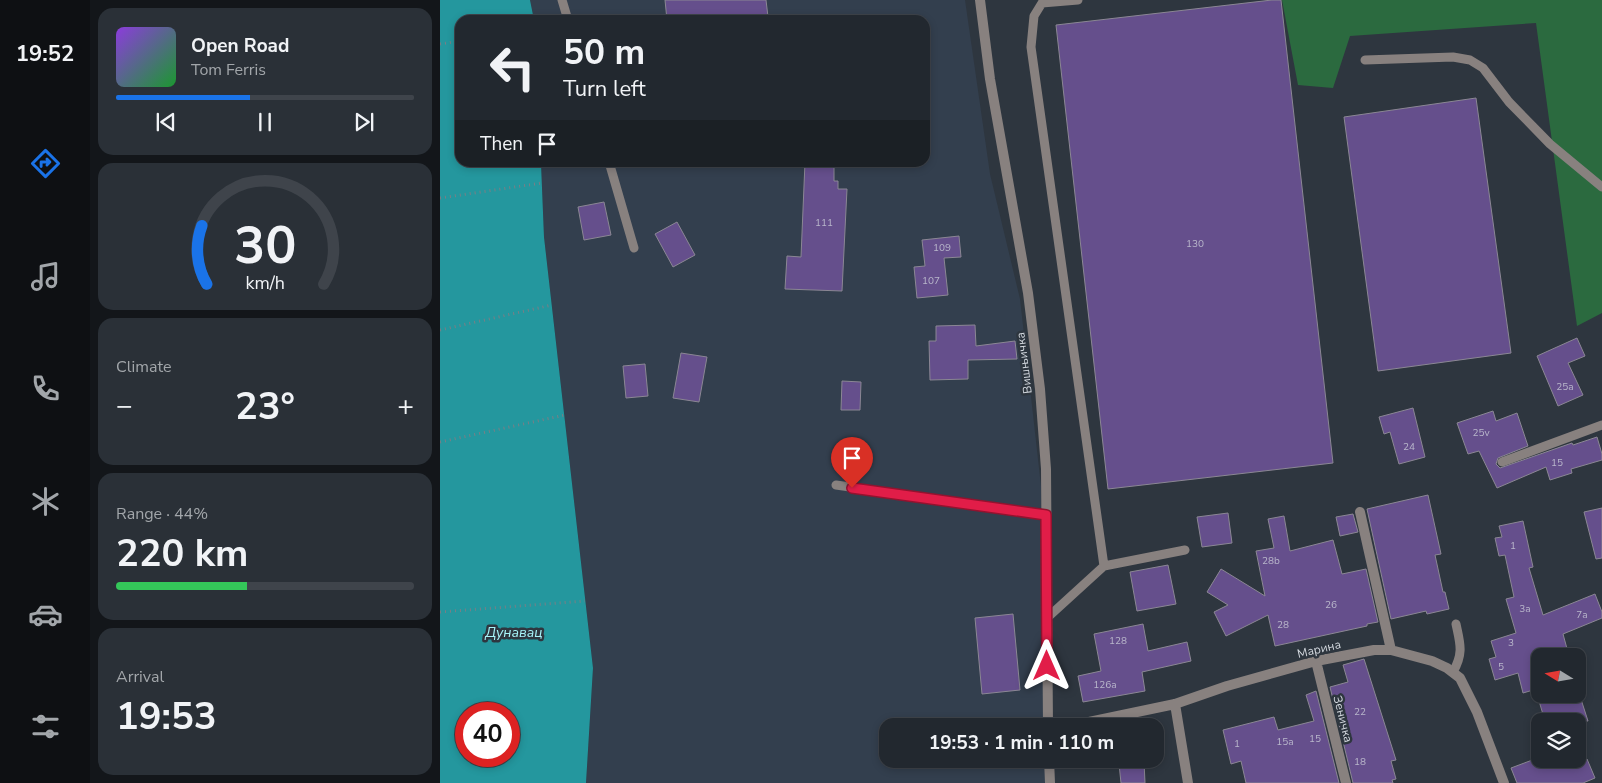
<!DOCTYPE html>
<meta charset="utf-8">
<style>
body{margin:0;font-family:"Nunito Sans",sans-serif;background:#2a3037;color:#f1f3f6;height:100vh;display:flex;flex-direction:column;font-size:19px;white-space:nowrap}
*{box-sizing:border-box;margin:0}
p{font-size:16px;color:#a2a6aa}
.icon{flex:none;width:28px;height:28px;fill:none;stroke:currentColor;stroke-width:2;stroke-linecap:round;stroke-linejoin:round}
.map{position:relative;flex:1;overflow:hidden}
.side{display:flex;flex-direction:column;gap:8px;padding:8px;background:#13161a;width:350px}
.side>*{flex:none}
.banner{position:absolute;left:15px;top:15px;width:475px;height:152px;border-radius:15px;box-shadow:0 2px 8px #0003,0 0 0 1px #3f444b;background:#22282f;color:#f1f3f6;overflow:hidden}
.needle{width:32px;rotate:281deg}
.tools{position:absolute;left:1091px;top:648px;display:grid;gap:10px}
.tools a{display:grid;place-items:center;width:55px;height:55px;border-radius:10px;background:#22282f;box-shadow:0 2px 8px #0003,0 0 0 1px #3f444b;font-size:25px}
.speed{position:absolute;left:15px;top:702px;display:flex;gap:10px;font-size:25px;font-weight:700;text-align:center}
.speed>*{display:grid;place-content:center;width:65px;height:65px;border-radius:50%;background:#22282f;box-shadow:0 2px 8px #0003,0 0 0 1px #3f444b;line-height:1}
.speed .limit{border:8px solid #d22;background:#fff;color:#111}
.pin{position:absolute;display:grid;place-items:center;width:42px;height:42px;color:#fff;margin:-51px -21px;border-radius:50% 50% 50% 0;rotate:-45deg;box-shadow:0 0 5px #0007}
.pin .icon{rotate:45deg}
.me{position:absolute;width:55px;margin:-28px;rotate:0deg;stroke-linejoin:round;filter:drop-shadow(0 0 4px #0008)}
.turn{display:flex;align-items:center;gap:18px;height:105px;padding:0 25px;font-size:22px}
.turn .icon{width:65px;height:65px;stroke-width:2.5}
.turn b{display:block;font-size:35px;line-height:42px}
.then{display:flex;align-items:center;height:48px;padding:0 25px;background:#0003;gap:10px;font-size:19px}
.big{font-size:38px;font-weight:700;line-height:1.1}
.side .card{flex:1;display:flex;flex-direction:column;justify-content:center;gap:8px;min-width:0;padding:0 18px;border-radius:15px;background:#2a3037}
.side .dial{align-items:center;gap:0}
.dial svg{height:130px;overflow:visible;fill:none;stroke:#3f444b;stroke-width:7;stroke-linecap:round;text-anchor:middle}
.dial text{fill:#f1f3f6;stroke:none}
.song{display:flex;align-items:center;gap:15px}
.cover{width:60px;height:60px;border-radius:8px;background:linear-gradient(135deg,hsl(270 70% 55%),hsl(130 70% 35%))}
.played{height:5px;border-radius:2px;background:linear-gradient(90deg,#1a73e8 45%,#3f444b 45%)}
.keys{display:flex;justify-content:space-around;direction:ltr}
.heat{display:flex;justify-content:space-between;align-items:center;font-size:28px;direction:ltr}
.charge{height:8px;border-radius:4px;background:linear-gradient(90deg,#34c759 44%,#3f444b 0)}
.trip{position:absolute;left:439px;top:718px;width:285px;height:50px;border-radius:15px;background:#22282f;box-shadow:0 2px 8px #0003,0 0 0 1px #3f444b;font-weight:700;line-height:50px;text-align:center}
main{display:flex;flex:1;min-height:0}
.tab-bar{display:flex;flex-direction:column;width:90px;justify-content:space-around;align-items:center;background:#0e1013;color:#a2a6aa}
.tab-bar .icon{width:35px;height:35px}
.tab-bar .current{color:#1a73e8}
.tab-bar b{font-size:22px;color:#f1f3f6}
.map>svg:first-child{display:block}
.built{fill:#333f4e}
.green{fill:#2b6a3f}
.water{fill:#24979e;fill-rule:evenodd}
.building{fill:#654f8c;stroke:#8b8794}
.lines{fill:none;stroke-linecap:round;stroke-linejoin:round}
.path{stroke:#787f86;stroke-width:3;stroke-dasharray:1 4;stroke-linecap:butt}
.service{stroke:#88817f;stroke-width:9}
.minor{stroke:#88817f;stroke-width:10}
.tertiary{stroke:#88817f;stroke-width:10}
.route-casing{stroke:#92132f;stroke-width:12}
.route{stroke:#e11d48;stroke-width:9}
.labels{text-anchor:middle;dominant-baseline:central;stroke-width:5;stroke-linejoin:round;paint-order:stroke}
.number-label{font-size:10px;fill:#b9b7cb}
.street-label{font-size:12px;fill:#d5dae0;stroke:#2e363f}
.water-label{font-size:14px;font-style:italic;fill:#a7f4f9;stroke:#2e363f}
</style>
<main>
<nav class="tab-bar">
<b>19:52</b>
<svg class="icon current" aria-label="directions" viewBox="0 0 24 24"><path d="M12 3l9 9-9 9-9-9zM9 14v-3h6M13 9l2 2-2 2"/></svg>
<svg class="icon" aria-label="music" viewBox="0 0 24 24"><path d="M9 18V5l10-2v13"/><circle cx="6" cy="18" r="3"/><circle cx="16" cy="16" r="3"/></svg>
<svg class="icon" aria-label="phone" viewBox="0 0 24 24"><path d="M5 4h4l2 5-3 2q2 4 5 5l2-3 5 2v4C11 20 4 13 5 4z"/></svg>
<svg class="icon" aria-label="climate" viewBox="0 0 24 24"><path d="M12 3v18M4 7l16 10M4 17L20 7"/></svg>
<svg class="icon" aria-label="car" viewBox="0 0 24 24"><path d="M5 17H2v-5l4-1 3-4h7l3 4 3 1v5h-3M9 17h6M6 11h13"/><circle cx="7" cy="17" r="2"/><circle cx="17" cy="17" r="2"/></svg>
<svg class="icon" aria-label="filters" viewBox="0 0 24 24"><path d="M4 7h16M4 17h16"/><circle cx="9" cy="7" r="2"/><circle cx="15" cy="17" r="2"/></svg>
</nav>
<section class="side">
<div class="card">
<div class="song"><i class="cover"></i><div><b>Open Road</b><p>Tom Ferris</p></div></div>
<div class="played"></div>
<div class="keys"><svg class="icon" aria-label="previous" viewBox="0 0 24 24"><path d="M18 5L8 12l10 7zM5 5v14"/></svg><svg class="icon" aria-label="pause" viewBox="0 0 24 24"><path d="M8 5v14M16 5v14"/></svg><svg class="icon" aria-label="next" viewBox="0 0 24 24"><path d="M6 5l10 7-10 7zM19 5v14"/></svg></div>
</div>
<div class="card dial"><svg viewBox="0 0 100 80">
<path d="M14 69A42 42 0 1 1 86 69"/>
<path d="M14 69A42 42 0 0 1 11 33" stroke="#1a73e8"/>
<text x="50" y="56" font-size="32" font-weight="700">30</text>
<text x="50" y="72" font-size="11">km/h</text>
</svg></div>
<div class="card"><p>Climate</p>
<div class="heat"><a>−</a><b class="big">23°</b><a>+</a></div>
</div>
<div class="card"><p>Range · 44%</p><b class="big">220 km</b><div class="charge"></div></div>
<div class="card"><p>Arrival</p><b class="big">19:53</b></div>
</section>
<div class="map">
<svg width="1162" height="783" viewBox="0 0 1162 783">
<rect width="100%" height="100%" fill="#2e363f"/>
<path class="built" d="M90,0H525L550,174L580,299L601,486L604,726H448V759H606L608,783H146L153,668L104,237L101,163L485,162V20H94Z"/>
<path class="green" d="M842,0H1162V313L1137,326L1096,23L910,36L893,88L858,85Z"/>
<path class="water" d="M0,0H90L94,20H20V162L101,163L104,237L153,668L146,783H0ZM26,714H69V756H26Z"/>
<path class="building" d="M225,0H326L328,17L303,20H227Z
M832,0H841L893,463L668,489L616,25Z
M1036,98L1071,353L938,371L904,117Z
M365,162H394V181H398V189H407L402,291L345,289L347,256L361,257Z
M164,202L171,235L144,240L138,207Z
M237,222L255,255L233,267L215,234Z
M519,236L521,257L504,258L508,295L477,298L474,267L485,266L482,240Z
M535,325L536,346L575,341L577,359L528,360V379L490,380L489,341H496V326Z
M1137,338L1145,356L1128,363L1143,395L1118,406L1097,356Z
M241,353L267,357L259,402L233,398Z
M205,364L208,396L186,398L183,366Z
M402,381L421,382L420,410H401Z
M973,408L985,457L959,464L950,432L944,434L939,417Z
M1053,411L1056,421L1077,413L1088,446L1058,458L1056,464L1060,468L1132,443L1133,445L1157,437L1162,454V460L1131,469L1132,473L1110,480L1106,467L1057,488L1039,451L1028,454L1017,423Z
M988,495L1001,554L995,555L1003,592H1005L1009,609L987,614L986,611L951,619L927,509Z
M1162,508V558L1156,559L1144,512Z
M788,513L792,543L762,547L757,517Z
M913,514L918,532L900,536L896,517Z
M844,516L850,551L893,540L902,574L926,569L938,622L927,624V626L835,646L828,615L786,636L774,612L788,605L767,592L781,569L825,596L816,551L834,548L828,519Z
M1083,521L1093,567L1089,568L1103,615L1155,594L1162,612V618L1123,634L1129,656H1100V688L1083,693L1078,673L1055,680L1049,659L1056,657L1051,641L1076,633L1066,599L1074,597L1065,555L1059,556L1055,538L1062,537L1059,526Z
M728,565L736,604L697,611L690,572Z
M573,614L580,690L542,694L535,618Z
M703,624L708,651L747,642L751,661L702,672L705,691L643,702L638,676L661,671L654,634Z
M924,659L956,760L951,761L956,779L952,780L953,783H913L890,687L908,682L903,665Z
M1138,690L1148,721H1105L1099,701L1126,694H1138Z
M876,691L899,783H806L801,761L791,764L783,730L834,717L838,730L874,721L866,695Z
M1095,759H1147L1155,778L1143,783H1077L1071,768Z
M704,761L705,783H681L679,764Z"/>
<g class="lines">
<path class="path" d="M0,44L20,41
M0,198L102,183
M0,330L112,305
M0,442L125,415
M0,612L145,601"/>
<path class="service" d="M122,0L128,20
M638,0L602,3L594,16L591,47L664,566
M925,60L1013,57L1030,60L1043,68L1069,102L1110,144L1162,187
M169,162L194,248
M1062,462L1162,425
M396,485L606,515
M607,618L664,566L745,550
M1013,672C1024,653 1020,643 1016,624"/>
<path class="minor" d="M920,512L951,650
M876,661L906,783
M735,704L748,783
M630,726L735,704L787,686L876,661L934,650H951L992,661L1007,668L1020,678L1037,712L1064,783"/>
<path class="tertiary" d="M540,0L550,79L588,293L600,389L606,469L608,726
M609,759L610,783"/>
</g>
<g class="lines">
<g class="route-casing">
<path id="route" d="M412,488L606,515L607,666"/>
</g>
<use href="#route" class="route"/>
</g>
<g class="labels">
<g class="number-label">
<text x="384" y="223">111</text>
<text x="755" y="244">130</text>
<text x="502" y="248">109</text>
<text x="491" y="281">107</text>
<text x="1125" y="387">25a</text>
<text x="1041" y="433">25v</text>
<text x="969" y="447">24</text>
<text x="1117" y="463">15</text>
<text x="1073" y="546">1</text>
<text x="831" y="561">28b</text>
<text x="891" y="605">26</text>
<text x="1085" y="609">3a</text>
<text x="1142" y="615">7a</text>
<text x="843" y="625">28</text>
<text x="678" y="641">128</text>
<text x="1071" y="643">3</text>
<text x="1061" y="667">5</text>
<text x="665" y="685">126a</text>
<text x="920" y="712">22</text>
<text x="875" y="739">15</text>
<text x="845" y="742">15a</text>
<text x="797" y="744">1</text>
<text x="920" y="762">18</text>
</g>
<g class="street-label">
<text transform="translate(584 363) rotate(-97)">Вишњичка</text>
<text transform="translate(879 649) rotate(-13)">Марина</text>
<text transform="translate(903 719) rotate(76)">Зеничка</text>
</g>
<g class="water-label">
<text x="74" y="632">Дунавац</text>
</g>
</g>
</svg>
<div class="tools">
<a><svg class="needle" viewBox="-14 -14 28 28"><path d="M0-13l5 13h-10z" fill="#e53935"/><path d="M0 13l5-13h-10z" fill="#a2a6aa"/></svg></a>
<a><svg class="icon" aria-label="layers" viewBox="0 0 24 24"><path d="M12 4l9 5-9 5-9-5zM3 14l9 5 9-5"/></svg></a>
</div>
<div class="speed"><div class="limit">40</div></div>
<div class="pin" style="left:412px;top:488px;background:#d93025"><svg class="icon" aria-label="arrive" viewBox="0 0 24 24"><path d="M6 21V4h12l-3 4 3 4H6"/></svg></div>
<svg class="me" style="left:607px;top:666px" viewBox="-20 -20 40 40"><path d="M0-17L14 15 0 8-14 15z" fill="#e11d48" stroke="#fff" stroke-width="4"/></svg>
<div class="trip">19:53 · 1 min · 110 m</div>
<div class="banner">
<div class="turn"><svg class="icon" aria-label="left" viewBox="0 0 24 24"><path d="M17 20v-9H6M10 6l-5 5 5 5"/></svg><div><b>50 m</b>Turn left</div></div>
<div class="then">Then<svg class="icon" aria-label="arrive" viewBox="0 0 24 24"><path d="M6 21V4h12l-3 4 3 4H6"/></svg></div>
</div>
</div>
</main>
